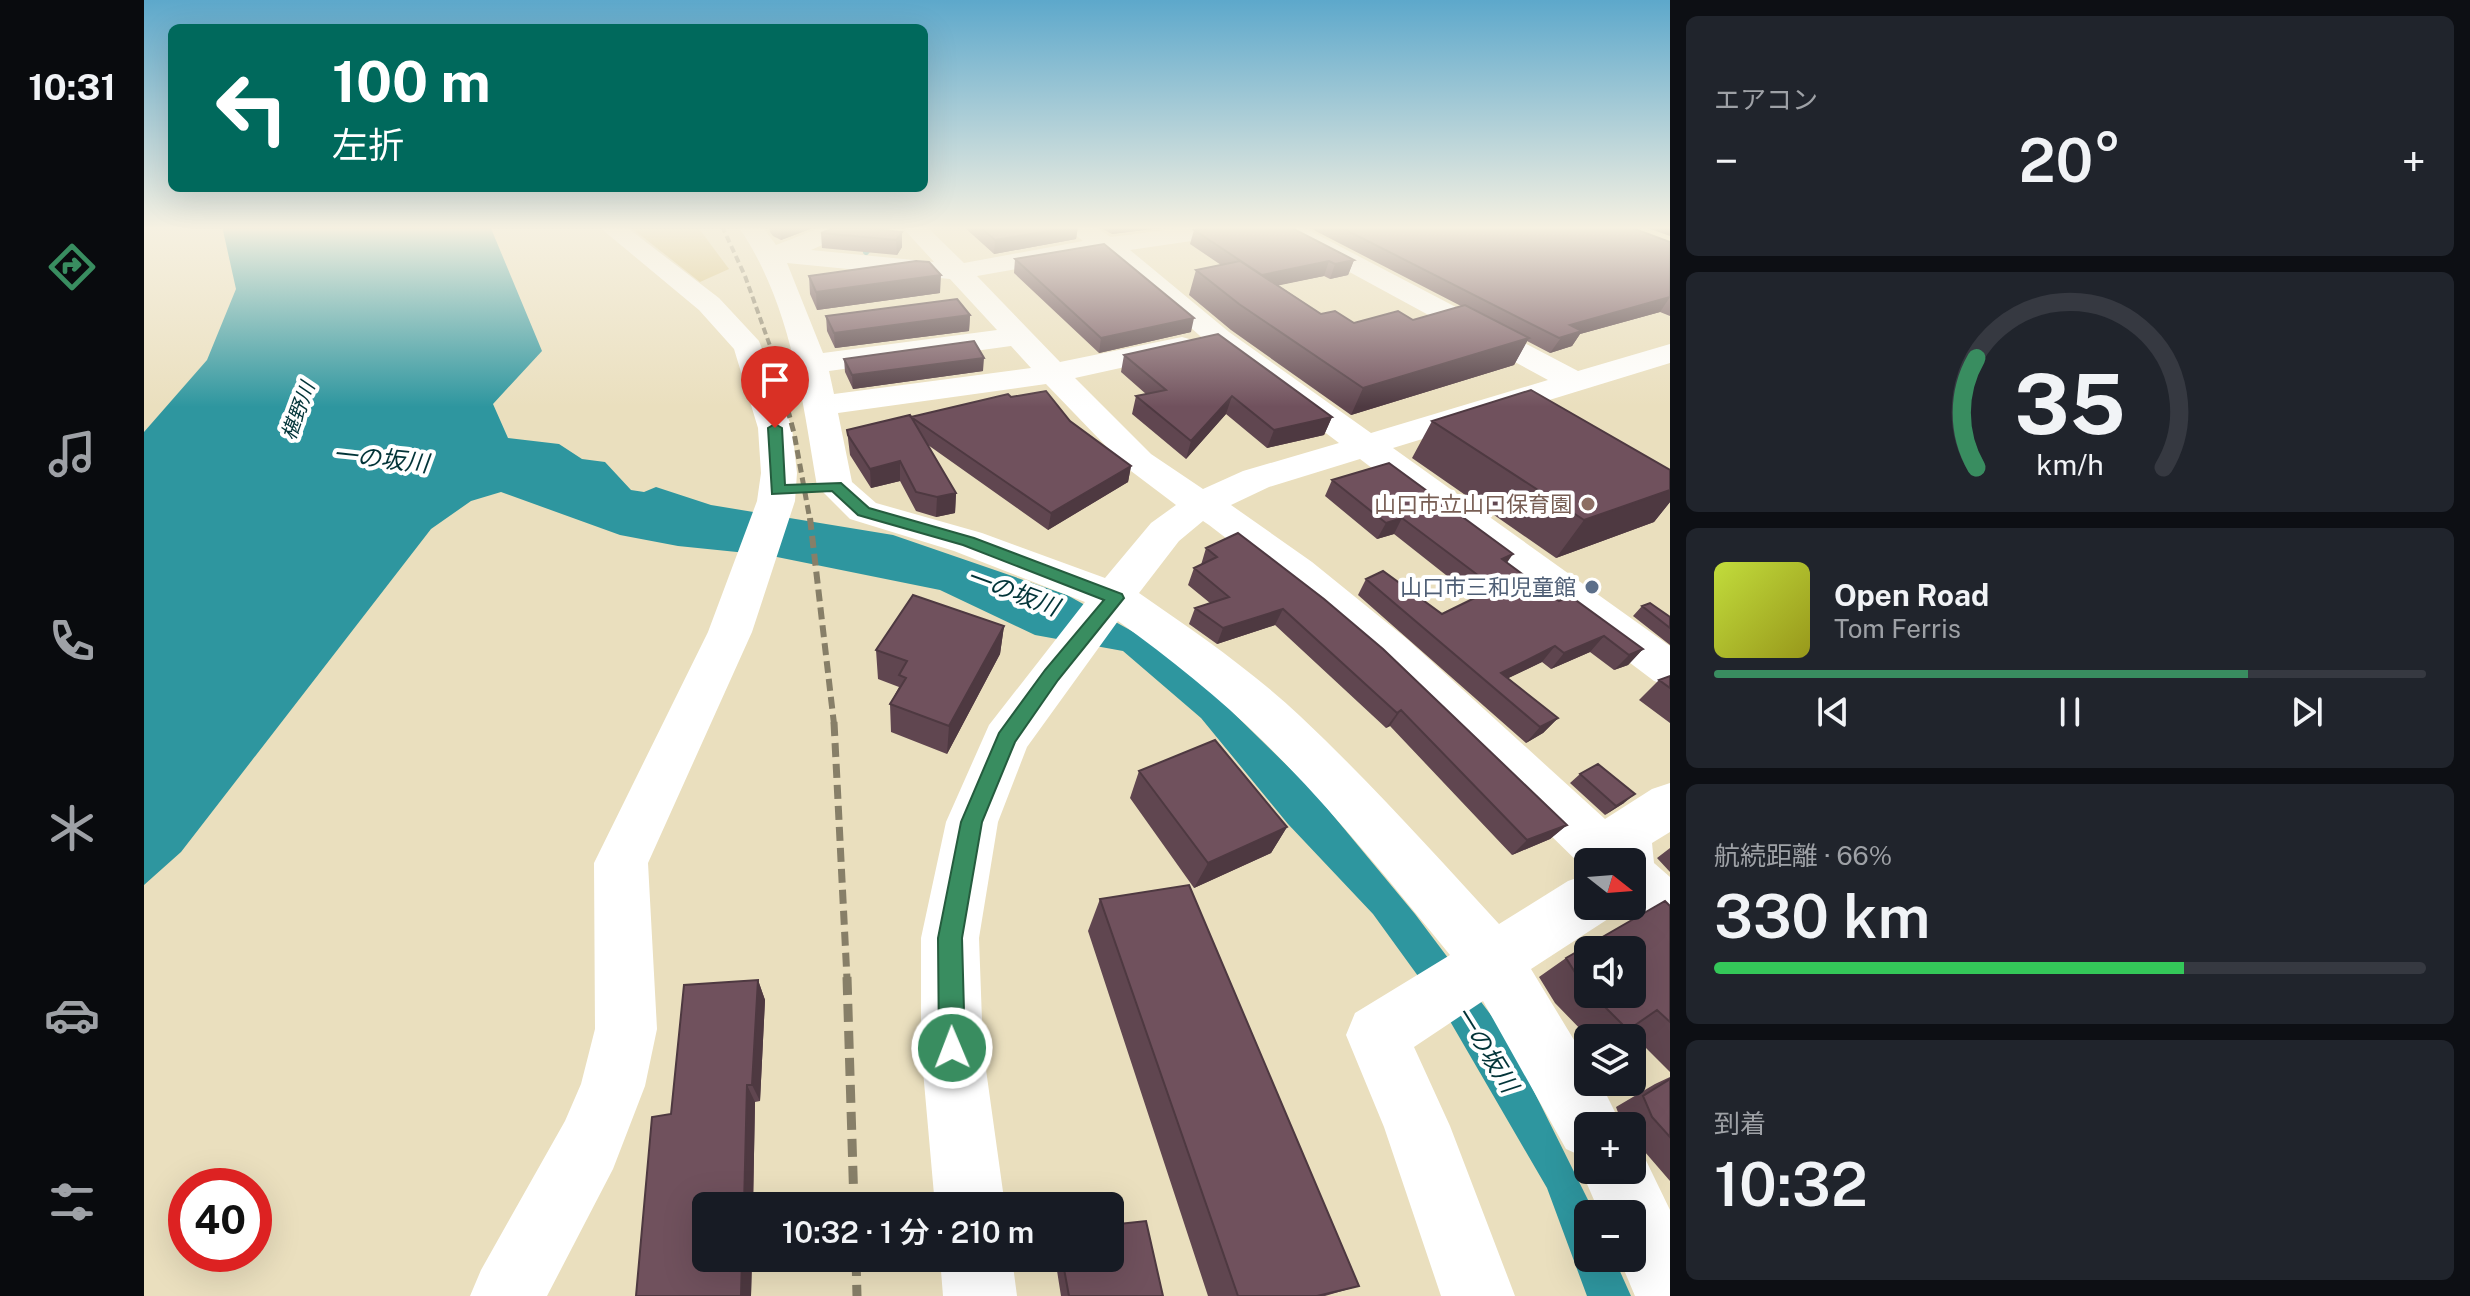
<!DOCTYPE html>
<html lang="ja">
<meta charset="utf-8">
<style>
body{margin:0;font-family:"Public Sans","Noto Sans JP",sans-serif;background:#20242c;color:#f1f3f6;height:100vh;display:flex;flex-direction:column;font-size:30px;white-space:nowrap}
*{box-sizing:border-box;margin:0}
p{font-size:26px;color:#9ea1a6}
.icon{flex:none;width:44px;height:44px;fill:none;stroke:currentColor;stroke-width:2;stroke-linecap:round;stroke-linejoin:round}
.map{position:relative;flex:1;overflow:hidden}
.drawer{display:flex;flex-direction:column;gap:16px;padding:16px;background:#0d0f14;width:800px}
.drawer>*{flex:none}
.hud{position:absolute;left:24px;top:24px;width:760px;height:168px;border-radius:12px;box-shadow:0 8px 32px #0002;background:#00695c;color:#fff;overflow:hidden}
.needle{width:52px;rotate:107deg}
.fabs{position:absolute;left:1430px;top:848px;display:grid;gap:16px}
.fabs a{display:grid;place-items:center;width:72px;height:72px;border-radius:12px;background:#171b24;box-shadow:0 8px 32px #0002;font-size:40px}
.speed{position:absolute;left:24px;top:1168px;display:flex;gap:16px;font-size:40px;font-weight:700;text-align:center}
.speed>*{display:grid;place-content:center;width:104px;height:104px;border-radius:50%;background:#171b24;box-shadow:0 8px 32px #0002;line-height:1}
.speed .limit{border:12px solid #d22;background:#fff;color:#111}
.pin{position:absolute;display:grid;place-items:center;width:68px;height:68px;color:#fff;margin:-82px -34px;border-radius:50% 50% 50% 0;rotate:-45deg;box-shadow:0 0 8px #0007}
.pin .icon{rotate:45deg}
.me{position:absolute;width:88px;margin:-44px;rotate:359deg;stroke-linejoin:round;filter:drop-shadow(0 0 6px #0008)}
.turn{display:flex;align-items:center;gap:28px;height:168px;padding:0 32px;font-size:36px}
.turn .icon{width:104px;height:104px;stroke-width:2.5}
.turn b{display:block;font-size:56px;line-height:68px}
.big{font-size:60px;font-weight:600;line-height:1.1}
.drawer .widget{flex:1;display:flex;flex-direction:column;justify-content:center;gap:12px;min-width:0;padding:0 28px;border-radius:12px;background:#20242c}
.drawer .dial{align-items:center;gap:0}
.dial svg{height:208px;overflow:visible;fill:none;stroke:#363941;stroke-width:7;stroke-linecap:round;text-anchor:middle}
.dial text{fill:#f1f3f6;stroke:none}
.song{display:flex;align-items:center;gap:24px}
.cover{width:96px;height:96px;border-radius:12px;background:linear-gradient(135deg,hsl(70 70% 55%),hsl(60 70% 35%))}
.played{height:8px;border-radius:4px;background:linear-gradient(90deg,#398d60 75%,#363941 75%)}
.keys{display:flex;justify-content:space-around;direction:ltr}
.heat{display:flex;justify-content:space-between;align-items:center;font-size:44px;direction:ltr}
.charge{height:12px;border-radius:6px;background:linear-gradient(90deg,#34c759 66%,#363941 0)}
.trip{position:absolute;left:548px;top:1192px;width:432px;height:80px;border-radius:12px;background:#171b24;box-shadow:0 8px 32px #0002;font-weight:600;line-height:80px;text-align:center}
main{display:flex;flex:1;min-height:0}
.dock{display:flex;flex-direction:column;width:144px;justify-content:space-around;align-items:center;background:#090b0e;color:#9ea1a6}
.dock .icon{width:56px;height:56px}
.dock .selected{color:#398d60}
.dock b{font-size:36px;color:#f1f3f6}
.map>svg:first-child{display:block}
.green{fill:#d7c17e}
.water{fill:#2e969f}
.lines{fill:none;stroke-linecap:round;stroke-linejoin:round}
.stream{stroke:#2e969f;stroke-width:6}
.minor{fill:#fff;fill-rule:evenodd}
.rail-far4{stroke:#877f68;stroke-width:4;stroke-dasharray:7 4;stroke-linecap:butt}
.rail-far3{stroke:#877f68;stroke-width:5;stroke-dasharray:9 5;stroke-linecap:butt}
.rail-far2{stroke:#877f68;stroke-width:6;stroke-dasharray:12 6;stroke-linecap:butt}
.rail-far1{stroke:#877f68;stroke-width:7;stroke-dasharray:14 7;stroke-linecap:butt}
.rail{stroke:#877f68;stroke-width:9;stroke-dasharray:18 9;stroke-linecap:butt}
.wall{fill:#604650;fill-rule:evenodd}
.shaded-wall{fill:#4e3941}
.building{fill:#70515d;stroke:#4e3941;stroke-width:2}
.route{fill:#398d60;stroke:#255c3e;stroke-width:2}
.education-dot{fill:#8d6e63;stroke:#fff;stroke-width:3}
.service-dot{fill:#5c6f8a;stroke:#fff;stroke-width:3}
.labels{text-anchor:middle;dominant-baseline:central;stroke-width:8;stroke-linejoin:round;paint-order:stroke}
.far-water-label{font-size:20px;font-style:italic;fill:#023438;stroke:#fff}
.education-label{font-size:22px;fill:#785e54;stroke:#fff;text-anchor:end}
.service-label{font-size:22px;fill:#4e5e75;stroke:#fff;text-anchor:end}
.water-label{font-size:24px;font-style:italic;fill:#023438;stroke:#fff}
</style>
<main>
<nav class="dock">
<b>10:31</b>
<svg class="icon selected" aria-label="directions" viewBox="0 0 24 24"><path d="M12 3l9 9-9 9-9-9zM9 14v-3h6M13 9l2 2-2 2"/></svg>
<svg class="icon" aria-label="music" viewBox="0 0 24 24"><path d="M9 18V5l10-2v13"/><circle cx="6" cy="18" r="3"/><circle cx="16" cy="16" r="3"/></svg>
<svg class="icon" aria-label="phone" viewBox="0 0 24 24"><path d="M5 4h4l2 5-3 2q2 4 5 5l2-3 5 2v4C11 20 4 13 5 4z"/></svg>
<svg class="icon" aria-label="climate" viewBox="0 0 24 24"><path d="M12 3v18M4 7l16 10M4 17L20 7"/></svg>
<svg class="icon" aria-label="car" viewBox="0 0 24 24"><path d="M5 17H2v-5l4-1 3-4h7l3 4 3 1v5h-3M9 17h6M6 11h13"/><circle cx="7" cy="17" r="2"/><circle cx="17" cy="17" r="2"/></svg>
<svg class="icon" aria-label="filters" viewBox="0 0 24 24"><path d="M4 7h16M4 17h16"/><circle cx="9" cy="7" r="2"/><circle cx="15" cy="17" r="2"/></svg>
</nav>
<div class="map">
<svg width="1526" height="1296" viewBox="0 0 1526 1296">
<rect width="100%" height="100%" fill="#eadfbe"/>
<path class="green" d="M485,226H553L585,269L556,282Z"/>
<path class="water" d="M78,226H346L398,351L349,404L364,438L415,444L438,459L461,462L487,490L500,492L512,487L567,505L749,535L923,595L995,635L1069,693L1168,790L1271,914L1362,1035L1451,1214H1444V1258H1470L1487,1296H1443L1403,1188L1303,1016L1229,914L1144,824L1057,718L979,651L891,635L796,590L623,555L534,546L476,535L357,492L327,501L287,529L37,852L0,885V432L63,360L92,289Z"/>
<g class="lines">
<path class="stream" d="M722,252L743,226"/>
<path class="minor" d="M454,226H481L575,298L615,341L648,428L653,473L651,501L608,632L504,863L513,1029L501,1086L469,1169L403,1296H326L337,1270L421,1121L437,1084L451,1029L450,863L564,632L613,501L617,473L614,428L590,349L555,310Z
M594,226H618L632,245L681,226H712L709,231L667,250L790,262L757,226H782L820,263L939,241L921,226H949L967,237L1053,226H1114L1111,231L1102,233L986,250L1085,332L1227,433L1404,380L1130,231L1127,226H1157L1434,371L1526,344V363L1249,448L1526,646V686L1510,681L1216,459L1125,487L1087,505L1168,562L1263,639L1461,819L1508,789L1526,783V832L1508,843L1510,863L1526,877V939L1506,931L1479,906H1488V862H1444V872L1231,663L1139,582L1065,525L1059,521L1035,541L995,593C1050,631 1107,670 1156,716C1226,782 1290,853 1355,924L1424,881L1444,874V906H1469L1464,919L1387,969L1444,1063V1082H1456L1478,1126H1444V1170H1488V1143L1495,1146L1526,1210V1296H1491L1475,1258H1488V1214H1456L1437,1170L1442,1158L1422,1149L1339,1001L1270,1047L1306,1126L1371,1296H1297L1240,1127L1202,1035L1211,1013L1306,955C1246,882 1187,808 1120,742C1076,698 1025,658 974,621L883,747L854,822L835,938L839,1048L861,1206H791L777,1048V938L802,822L845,725L941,602L810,551L706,519L673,486C658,398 647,303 594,226ZM958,254L986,273L1065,344L1195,443L1099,471L1059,489L1007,454L931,378L1049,352L1053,346L1049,340L1038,337L916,362L833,276ZM643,263L806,279L853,330L679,353ZM867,346L887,368L690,394L685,371ZM902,384L983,468L1032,505L1007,523L961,578L838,533L732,503L708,482L694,413Z
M796,1258H868L873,1296H799Z"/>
<path class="rail-far4" d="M578,226L601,276L630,357"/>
<path class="rail-far3" d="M629,355L650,433L666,520"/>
<path class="rail-far2" d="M666,518L690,724"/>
<path class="rail-far1" d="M690,722L703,979"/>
<path class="rail" d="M703,977L710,1206
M712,1258L713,1296"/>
</g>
<path class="wall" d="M625,226H674L637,240L629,236L626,232Z
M819,226H934L932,239L850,254Z
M953,226H1033L968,234Z
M1162,226H1483L1526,242V316L1516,312L1436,334L1428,346L1406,353L1383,341L1370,365L1207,415L1087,330L1045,295L1052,270L1077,265L1046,244L1050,230L1210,260L1204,275L1186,279L1180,276L1134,285L1177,314L1210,323L1269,320L1317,306Z
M1498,226H1526V236Z
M732,229L758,232V247L753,255L678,248L677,233Z
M871,259L1047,332L955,353L870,273Z
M665,276L796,293L673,310L666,294Z
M826,315L825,331L691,348L683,331L682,316Z
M980,355L1188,417L1180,435L1123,448L1082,414L1042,459L988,414L992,396L1002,394L977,372Z
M700,359L839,371L709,389L701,372Z
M867,397L926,421L987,466L984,482L904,530L784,445L812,493L811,513L792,517L772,511L756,481L727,488L706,455L703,430Z
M1288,421L1526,470V502L1510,522L1412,558L1268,458Z
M1188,480L1363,563L1415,601L1499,649L1484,665L1470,670L1446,652L1407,669L1398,662L1364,678L1414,718L1399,733L1382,743L1214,595L1222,579L1298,614L1331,598L1250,534L1233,539L1181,496Z
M1062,548L1423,825L1406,839L1368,855L1246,726L1242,728L1131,625L1073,644L1045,624L1051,608L1066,603L1044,585L1050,568L1057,565Z
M1498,606L1526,617V645L1489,616Z
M860,626L856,654L803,754L747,732L746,704L755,687L734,679L732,650Z
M1526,676V723L1495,700L1515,680Z
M995,771L1143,827L1127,853L1050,888L986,798Z
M1436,774L1480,803L1461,815L1426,783Z
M1526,848V872L1513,858Z
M956,899L1215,1286L1181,1296H1064L944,931Z
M1526,906V1072L1484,1030L1468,1038H1445L1411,1003L1395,977L1422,958ZM1444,950L1488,994H1444Z
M614,980L621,1000L616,1101L611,1102L609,1206H562V1258H608L607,1296H492L508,1117L527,1114L540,985Z
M1526,1077V1181L1488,1137V1126H1479L1472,1107L1511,1084Z
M911,1258H966L1019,1296H917Z"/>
<path class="shaded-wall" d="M636,226H674L637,240Z
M723,226H735L725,238L721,228Z
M934,226L932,239L850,254L851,240Z
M969,226H1033L968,234Z
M758,232V247L753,255L752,240Z
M1210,260L1204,275L1186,279L1191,264Z
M1185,261L1180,276L1113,290L1118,275Z
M797,275L796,293L673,310L672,292Z
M1526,297L1516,312L1436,334L1428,346L1406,353L1426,325Z
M826,315L825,331L691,348L690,333Z
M1050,318L1047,332L955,353L957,338Z
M1385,338L1370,365L1207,415L1219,388Z
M840,358L839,371L709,389L708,375Z
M1088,396L1082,414L1042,459L1047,441Z
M1188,417L1180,435L1123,448L1130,430Z
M756,461V481L727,488L726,469Z
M987,466L984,482L904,530L907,513Z
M1526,490V502L1510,522L1412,558L1440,520Z
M812,493L811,513L792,517L793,497Z
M1258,518L1250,534L1233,539L1242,523Z
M1369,554L1358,570V559Z
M1139,609L1131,625L1073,644L1079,628Z
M860,626L856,654L803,754L805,726Z
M1460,636L1446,652L1407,669L1420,653Z
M1411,646L1398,662L1348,686L1357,673Z
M1499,649L1484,665L1470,670L1485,655Z
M1257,710L1246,726L1242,728L1253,713Z
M1414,718L1399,733L1382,743L1396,727Z
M1491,794L1480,803L1461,815L1472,806Z
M1423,825L1406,839L1368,855L1383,840Z
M1143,827L1127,853L1050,888L1064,863Z
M614,980L621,1000L616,1101L608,1085Z
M603,1085L611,1102L609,1206H600Z
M598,1258H608L607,1296H597Z"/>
<path class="building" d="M695,226H723L721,228L758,232L752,240L677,233Z
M835,226H933L851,240Z
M1080,226H1144L1210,260L1191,264L1185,261L1118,275L1050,230Z
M1194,226H1483L1526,242V297L1426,325L1438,331L1415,338Z
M960,244L1050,318L957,338L871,259Z
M772,261L785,262L797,275L672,292L665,276Z
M1096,261L1177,314L1191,311L1210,323L1254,311L1269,320L1321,305L1385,338L1219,388L1095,304L1052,270Z
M813,299L826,315L690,333L682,316Z
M1074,334L1188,417L1130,430L1088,396L1047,441L992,396L1022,390L980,355Z
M830,341L840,358L708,375L700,359Z
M1387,390L1526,470V490L1440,520L1288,421Z
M902,391L926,421L987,466L907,513L767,417L864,394L867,397Z
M766,415L812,493L793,497L772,492L756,461L726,469L704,435L703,430Z
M1245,463L1369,554L1358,559L1415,601L1426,596L1499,649L1485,655L1460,636L1420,653L1411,646L1357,673L1414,718L1396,727L1222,579L1239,571L1298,614L1351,588L1258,518L1242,523L1188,480Z
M1094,533L1180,599L1239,649L1423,825L1383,840L1257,710L1253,713L1139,609L1079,628L1051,608L1085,597L1050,568L1073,557L1062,548Z
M769,595L860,626L805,726L746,704L762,678L755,675L763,661L732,650Z
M1506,603L1526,617V628L1498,606Z
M1526,676V688L1515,680Z
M1071,740L1143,827L1064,863L995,771Z
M1454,764L1491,794L1472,806L1436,774Z
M1045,885L1215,1286L1173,1296H1094L956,899Z
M1521,901L1526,906V1022L1513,1010L1484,1030L1448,994H1488V950H1444V990L1439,985L1422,958Z
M614,980L608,1085H603L600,1206H562V1258H598L597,1296H492L508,1117L527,1114L540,985Z
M1526,1079V1137L1508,1117L1499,1096Z
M1002,1221L1019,1296H925L918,1258H966V1225Z"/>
<linearGradient id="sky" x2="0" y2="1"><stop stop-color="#5da8cb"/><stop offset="0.56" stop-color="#f6f1e2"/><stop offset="1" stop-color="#f6f1e2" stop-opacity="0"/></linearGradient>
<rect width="1526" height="407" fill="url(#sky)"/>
<path class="route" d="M631,424L638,428L641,485L697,483L725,508L830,538L978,594L980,598L914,680L871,742L838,822L818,938L821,1048L817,1057L808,1061L799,1057L795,1048L794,938L817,822L855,733L901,670L960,600L819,545L714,515L688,491L628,494L624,428Z"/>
<circle class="education-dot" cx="1444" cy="504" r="8"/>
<circle class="service-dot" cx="1448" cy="587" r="8"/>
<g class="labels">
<g class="far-water-label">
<text transform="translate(154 411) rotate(-70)">椹野川</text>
</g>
<g class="education-label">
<text x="1428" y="504">山口市立山口保育園</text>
</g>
<g class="service-label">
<text x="1432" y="587">山口市三和児童館</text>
</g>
<g class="water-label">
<text transform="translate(237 458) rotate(6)">一の坂川</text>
<text transform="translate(869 591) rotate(20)">一の坂川</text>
<text transform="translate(1343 1049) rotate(58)">一の坂川</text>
</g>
</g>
</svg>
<div class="fabs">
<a><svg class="needle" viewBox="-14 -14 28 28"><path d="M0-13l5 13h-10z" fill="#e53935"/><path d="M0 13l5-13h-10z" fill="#9ea1a6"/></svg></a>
<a><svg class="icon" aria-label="sound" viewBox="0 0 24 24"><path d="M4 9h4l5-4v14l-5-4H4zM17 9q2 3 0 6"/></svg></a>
<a><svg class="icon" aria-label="layers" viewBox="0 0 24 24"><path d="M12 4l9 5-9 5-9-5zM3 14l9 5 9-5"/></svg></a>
<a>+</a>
<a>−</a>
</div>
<div class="speed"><div class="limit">40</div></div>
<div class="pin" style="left:631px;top:428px;background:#d93025"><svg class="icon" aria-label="arrive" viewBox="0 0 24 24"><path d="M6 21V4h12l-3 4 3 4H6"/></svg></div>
<svg class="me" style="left:808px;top:1048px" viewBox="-20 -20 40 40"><circle r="17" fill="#398d60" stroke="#fff" stroke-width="3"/><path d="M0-11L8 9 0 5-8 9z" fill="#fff"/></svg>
<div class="trip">10:32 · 1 分 · 210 m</div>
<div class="hud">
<div class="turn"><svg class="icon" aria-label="left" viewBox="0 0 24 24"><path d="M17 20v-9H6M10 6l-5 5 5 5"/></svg><div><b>100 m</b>左折</div></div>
</div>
</div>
<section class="drawer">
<div class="widget"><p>エアコン</p>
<div class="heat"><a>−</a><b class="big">20°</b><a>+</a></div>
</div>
<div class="widget dial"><svg viewBox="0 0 100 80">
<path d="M14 69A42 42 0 1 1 86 69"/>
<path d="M14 69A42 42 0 0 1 14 27" stroke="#398d60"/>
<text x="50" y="56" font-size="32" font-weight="700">35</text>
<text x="50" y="72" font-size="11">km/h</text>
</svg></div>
<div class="widget">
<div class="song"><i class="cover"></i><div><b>Open Road</b><p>Tom Ferris</p></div></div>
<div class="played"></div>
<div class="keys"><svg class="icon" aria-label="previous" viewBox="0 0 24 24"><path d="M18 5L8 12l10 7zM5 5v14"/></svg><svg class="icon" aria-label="pause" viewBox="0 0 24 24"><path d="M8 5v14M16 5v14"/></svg><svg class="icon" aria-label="next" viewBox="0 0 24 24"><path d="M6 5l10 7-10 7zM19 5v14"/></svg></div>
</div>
<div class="widget"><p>航続距離 · 66%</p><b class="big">330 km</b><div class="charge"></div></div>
<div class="widget"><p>到着</p><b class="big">10:32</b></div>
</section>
</main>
